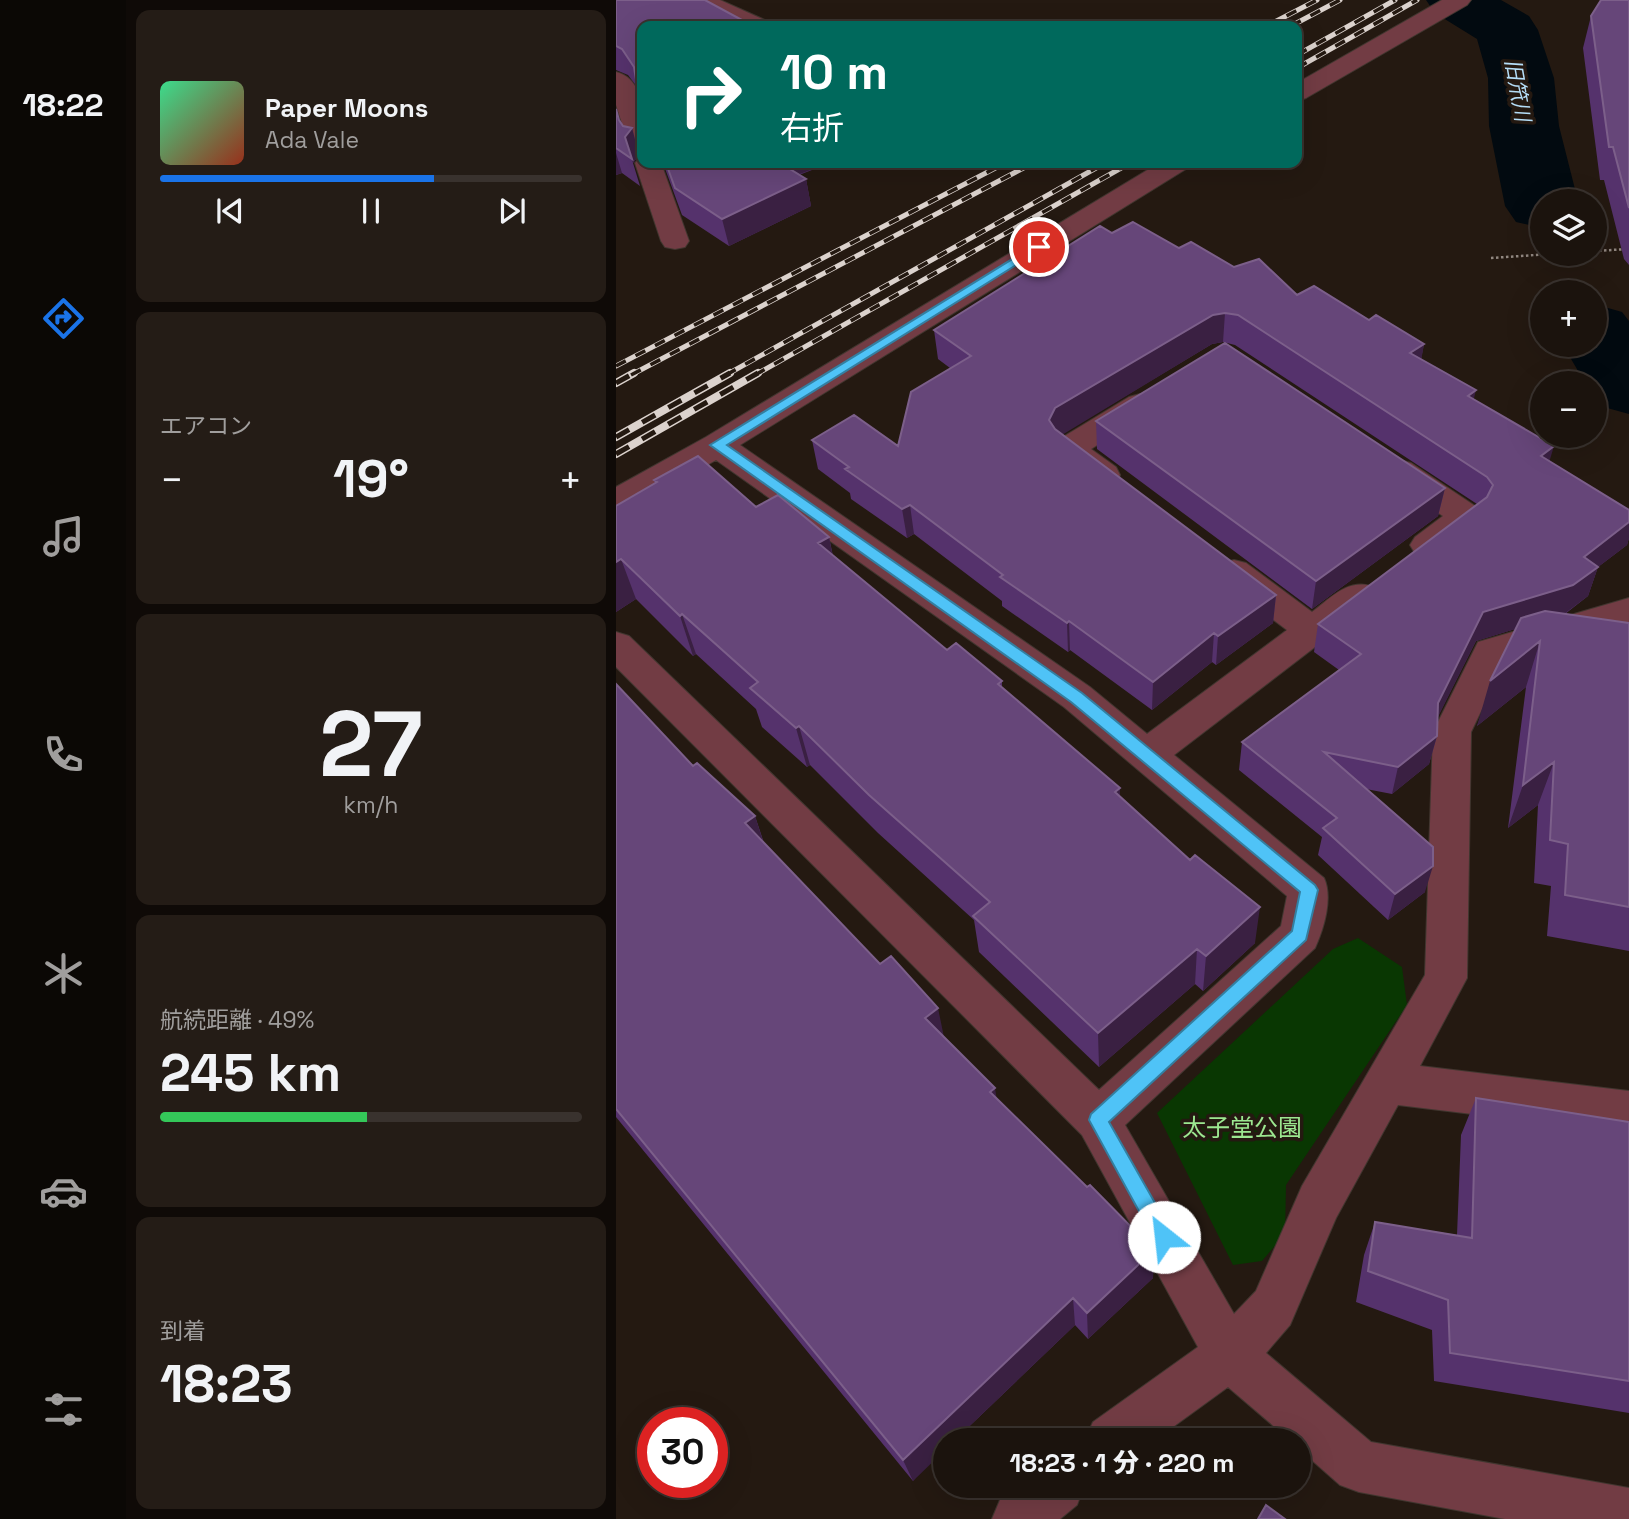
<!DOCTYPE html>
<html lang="ja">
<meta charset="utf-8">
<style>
body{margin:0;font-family:"Space Grotesk","Noto Sans JP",sans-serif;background:#241c16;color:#f1f3f6;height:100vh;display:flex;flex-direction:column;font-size:26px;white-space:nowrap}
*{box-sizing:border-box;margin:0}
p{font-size:23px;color:#a09e9d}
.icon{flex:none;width:38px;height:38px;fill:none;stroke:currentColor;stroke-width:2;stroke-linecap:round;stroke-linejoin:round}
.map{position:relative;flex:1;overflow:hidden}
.panel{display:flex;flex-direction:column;gap:10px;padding:10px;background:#0f0a07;width:490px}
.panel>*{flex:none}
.guide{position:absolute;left:21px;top:21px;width:665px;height:147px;border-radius:14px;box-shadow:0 7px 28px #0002,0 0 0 2px #39322e;background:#00695c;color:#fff;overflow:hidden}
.controls{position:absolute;left:914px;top:189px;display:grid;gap:14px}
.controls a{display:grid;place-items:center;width:77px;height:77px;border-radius:50%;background:#1b130d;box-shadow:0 7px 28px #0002,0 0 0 2px #39322e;font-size:35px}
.speed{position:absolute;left:21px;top:1407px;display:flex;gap:14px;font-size:35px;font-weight:700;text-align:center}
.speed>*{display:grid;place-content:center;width:91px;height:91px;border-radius:50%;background:#1b130d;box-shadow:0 7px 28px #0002,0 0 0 2px #39322e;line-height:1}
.speed .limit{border:10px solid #d22;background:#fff;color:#111}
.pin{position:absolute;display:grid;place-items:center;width:60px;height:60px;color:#fff;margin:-30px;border:4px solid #fff;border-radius:50%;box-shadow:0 2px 7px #0007}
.me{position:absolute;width:77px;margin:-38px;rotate:331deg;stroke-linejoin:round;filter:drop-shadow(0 0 5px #0008)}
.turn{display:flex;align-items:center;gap:24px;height:147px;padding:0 28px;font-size:32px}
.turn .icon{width:91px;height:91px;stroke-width:2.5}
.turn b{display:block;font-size:49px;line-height:60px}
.big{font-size:52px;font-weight:800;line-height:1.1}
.panel .card{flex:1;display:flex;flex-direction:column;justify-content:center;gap:10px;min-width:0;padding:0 24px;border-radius:14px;background:#241c16}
.panel .dial{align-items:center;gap:0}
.dial b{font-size:91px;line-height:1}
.song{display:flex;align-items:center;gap:21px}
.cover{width:84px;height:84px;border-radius:10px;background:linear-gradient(135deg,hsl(150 70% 55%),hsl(10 70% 35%))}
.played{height:7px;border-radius:4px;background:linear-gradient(90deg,#1a73e8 65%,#39322e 65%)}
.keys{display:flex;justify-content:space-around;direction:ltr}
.heat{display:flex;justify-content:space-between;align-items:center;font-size:38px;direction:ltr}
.charge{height:10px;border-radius:5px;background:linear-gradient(90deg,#34c759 49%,#39322e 0)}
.trip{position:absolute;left:317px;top:1428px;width:378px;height:70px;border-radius:35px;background:#1b130d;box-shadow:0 7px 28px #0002,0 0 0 2px #39322e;font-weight:800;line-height:70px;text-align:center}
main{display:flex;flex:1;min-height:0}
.tabs{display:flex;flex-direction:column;width:126px;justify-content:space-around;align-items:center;background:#0b0805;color:#a09e9d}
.tabs .icon{width:49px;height:49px}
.tabs .on{color:#1a73e8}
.tabs b{font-size:32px;color:#f1f3f6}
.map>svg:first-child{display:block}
.green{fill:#093702}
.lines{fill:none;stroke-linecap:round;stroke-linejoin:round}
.river{fill:#020a10;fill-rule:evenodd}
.minor-casing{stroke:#41362f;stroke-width:2}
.path{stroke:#918780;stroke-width:2.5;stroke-dasharray:2.5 2.5;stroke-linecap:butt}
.minor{fill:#723c44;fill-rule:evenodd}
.rail-far1-casing{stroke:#dbd2cd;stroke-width:5}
.rail-casing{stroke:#dbd2cd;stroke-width:8}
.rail-far1{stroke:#241911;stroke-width:3.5;stroke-dasharray:11;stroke-linecap:butt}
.rail{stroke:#241911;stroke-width:5;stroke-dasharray:15;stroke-linecap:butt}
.wall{fill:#55326c}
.shaded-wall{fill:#3a2042}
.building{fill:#664679;stroke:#7c5f8a;stroke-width:2}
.route{fill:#4fc3f7;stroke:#337fa1;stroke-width:2}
.labels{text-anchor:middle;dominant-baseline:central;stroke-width:7;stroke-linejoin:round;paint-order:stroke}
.far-water-label{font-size:21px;font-style:italic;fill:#b5def8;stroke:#241911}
.park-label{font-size:24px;fill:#9ce790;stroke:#241911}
</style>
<main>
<nav class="tabs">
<b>18:22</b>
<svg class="icon on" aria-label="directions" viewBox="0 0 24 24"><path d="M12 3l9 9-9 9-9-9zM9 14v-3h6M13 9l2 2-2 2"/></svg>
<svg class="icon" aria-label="music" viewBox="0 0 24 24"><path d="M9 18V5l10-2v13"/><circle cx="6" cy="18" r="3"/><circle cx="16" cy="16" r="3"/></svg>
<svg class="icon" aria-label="phone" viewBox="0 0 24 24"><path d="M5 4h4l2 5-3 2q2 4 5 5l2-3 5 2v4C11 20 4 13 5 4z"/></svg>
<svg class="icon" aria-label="climate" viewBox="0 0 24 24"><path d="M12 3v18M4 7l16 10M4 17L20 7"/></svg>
<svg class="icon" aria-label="car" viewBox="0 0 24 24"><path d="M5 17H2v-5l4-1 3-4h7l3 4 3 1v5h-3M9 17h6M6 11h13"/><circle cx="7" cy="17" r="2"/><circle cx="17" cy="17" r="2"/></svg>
<svg class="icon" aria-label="filters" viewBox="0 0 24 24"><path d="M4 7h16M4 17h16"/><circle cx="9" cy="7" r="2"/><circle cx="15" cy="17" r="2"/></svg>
</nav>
<section class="panel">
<div class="card">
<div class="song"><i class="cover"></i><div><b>Paper Moons</b><p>Ada Vale</p></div></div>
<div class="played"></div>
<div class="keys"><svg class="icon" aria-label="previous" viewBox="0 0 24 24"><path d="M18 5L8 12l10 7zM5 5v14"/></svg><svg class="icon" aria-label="pause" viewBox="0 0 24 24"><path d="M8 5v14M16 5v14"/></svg><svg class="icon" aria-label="next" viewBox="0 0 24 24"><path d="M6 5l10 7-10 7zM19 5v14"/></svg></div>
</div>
<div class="card"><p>エアコン</p>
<div class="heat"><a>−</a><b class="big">19°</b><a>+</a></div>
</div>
<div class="card dial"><b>27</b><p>km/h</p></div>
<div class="card"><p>航続距離 · 49%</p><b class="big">245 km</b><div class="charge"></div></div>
<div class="card"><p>到着</p><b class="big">18:23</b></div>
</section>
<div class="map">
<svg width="1013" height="1519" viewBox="0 0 1013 1519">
<rect width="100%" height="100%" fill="#241911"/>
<path class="green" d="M742,938L786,967L791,1005L670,1185L669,1234L646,1261L617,1265L541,1113L717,949Z"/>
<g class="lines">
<path class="river" d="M810,0H885L913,16L922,30L938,78L943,126L962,201H926V228L900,222L889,206L873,126L872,78L861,39L819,13Z
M978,304L1006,312L1013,321V414L984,406L978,398V383H969L947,345H978Z"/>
<g class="minor-casing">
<path id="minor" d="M73,0H104L151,21L155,26H124L77,5Z
M826,0H855L851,5L690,98L681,101V83Z
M0,72C33,80 26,127 26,153L17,151L13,145L0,105Z
M26,156V163H45L73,241L69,247L59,249L49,247L45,241L19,163Z
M543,163H574L570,169L124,445L474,687L531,734L671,630L606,581L601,572L606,563L618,560L630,563L696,612C715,598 731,579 755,586L761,595L755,604L558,755L708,878C717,898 708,928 699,948L509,1125L618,1314L640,1291L686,1186L809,975L817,732L862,642L1013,598V624L889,661L855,732L851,978L804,1066L1013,1091V1133L782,1105L720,1218L674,1325L650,1353L755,1442L1013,1488V1519H889L743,1492L724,1485L682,1448V1440H674L612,1387L539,1440H469L477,1422L582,1347L466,1135L0,667V632L13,636L483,1090L665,926L671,896L448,707L100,460L12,510L0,513V487L90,437Z
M524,394L535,397L540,404L535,411L475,449L500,467L504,475L500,483C496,484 492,486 488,486C475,486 444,459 437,448L442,440L513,397Z
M783,460L795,463L862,508L867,516C860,528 825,557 810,557C806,557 803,555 799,553L794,545L799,537L827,516L771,479L767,471L771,463Z
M401,1486H468L461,1505L444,1519H376L384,1500Z"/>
</g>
<path class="path" d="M978,251L1013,249
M875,258L934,254"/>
<use href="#minor" class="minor"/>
<g class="rail-far1-casing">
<path id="rail-far1" d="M651,26L701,0
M675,26L724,0
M681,55L779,0
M681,68L801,0
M0,366L389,163
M15,375L417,163
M110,375L489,163
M139,375L514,163"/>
</g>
<g class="rail-casing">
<path id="rail" d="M0,383L18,373
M0,437L114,373
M0,454L142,373"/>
</g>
<use href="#rail-far1" class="rail-far1"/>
<use href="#rail" class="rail"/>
</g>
<path class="wall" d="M0,0L26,26V152L21,134L22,88L12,75L0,70Z
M1013,0V265L1008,259L988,180H984L967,48L975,16Z
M0,109L3,120L7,126L16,128L23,155L17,163L24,186L6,173L0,175Z
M47,163H214L183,175L190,179L195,206L113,246L66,215Z
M496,233L563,248L618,267L681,295L753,320L808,344L805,359L858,399L933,461L1013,510V538L1011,545L982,567L972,596L949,614L1013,623V951L931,936L935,886L918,883L922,805L892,828L910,687L861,726L899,629L860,641L821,718V736L813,764L776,794L750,789L809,892L772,920L702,855L706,837L623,770L626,742L723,670L698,652L702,624L861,504L619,345L607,342L596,344L446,434L660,595L657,623L600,665L596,662L536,710L454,650L452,652L386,606V601L298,534L291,538L235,499L234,493L202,469L196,440L282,446L334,368L322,359L318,330Z
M480,421L829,488L822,516L696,609L481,449Z
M38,480L140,507L213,537L217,556L331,650L386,681V688L504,797L639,943L587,991L579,984L483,1067L363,952L358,920L262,833L194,765L191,767L146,727L140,709L80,654L77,656L20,599L0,612V506L39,483Z
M0,684L77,766L139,816L148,843L328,1037L381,1098L471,1187L538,1250L537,1278L472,1339L459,1325L339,1440H329L297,1481L0,1117Z
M860,1098L1013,1122V1413L818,1381L816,1330L740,1302L748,1255L759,1222L841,1235L845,1135Z"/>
<path class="shaded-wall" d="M16,128L23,155L17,163L9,137Z
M0,153L6,173L0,175Z
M155,163H214L159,183Z
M190,179L195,206L113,246L106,219Z
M609,313L607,342L596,344L441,438L433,420L439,408L597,315Z
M808,344L803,373L794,353Z
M860,390L853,419L852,396Z
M938,446L929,476L925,456Z
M829,488L822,516L696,609L700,581Z
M294,505L298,534L291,538L286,509Z
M1013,522V538L1011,545L982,567L972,596L948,614L860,641L815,731L822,703L867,612L968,557Z
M213,537L221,578L202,543Z
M5,559L20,599L0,612V562Z
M660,595L657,623L600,665L602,636Z
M66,614L80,654L77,656L64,616Z
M453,621L454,650L452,652L451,623Z
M598,633L596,662L536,710L537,682Z
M924,641L910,687L861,726L874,681Z
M183,726L194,765L191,767L180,728Z
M821,736L813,764L776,794L782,767Z
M938,762L922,805L892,828L907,785Z
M504,788V826L499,792Z
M139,816L151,854L129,823Z
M817,866L809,892L772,920L779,894Z
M644,907L639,943L587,991L590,956Z
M581,949L579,984L483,1067L482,1033Z
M322,1008L329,1042L309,1018Z
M379,1088L384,1120L374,1092Z
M538,1250L537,1278L472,1339L471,1313Z
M457,1298L459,1325L339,1440H329V1450L297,1481L287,1460Z"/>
<path class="building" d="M0,0H89L137,26H26V134H21L22,92L18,67L6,49L0,46Z
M985,0H1013V208L997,147H993L975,16Z
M0,109L3,120L7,126L16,128L9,137L16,159L0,148Z
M50,163H164L190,179L106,219L59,188Z
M517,222L563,248L575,242L618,267L643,259L681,295L698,286L753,320L760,315L808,344L794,353L860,390L852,396L938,446L925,456L1013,510V522L968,557L982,567L957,585L867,612L822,703L821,736L782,767L708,752L817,847V866L779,894L707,828L721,818L626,742L745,654L702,624L871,497L877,485L871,477L622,315L609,313L597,315L439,408L433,420L439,429L660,595L602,636L598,633L537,682L453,621L451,623L384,577L387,575L294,505L286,509L229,469L233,467L196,440L238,415L282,446L295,392L355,356L318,330L484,226L496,233Z
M609,343L829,488L700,581L480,421Z
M82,456L140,507L162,495L213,537L202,543L331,650L340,643L386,681L382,684L504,788L499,792L574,860L579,855L644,907L590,956L581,949L482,1033L357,916L374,902L253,795L183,726L180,728L134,688L142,682L66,614L64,616L5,559L0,562V506L41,482L38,480Z
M929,611L1013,623V907L949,895L952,844L934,840L938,762L907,785L924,641L874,681L905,618Z
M0,684L77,766L81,763L139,816L129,823L264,964L275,956L322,1008L309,1018L379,1088L374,1092L471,1187L474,1185L538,1250L471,1313L457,1298L287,1460L0,1109Z
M860,1098L1013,1122V1381L834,1353L832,1300L752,1271L759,1222L856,1238Z
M650,1505L669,1519H642Z"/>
<path class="route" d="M419,245L429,247L111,445L466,693L699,885L702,890L690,940L493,1122L555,1231L558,1237L555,1244L548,1247L541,1244L473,1120L475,1114L676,931L684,892L455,702L94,445Z"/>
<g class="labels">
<g class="far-water-label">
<text transform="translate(902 90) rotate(80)">旧笊川</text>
</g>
<g class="park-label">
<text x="626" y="1127">太子堂公園</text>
</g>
</g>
</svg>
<div class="controls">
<a><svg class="icon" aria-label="layers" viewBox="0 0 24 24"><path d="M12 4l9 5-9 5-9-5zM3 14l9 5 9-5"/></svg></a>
<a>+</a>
<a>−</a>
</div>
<div class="speed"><div class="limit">30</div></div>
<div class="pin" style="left:423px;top:247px;background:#d93025"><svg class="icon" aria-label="arrive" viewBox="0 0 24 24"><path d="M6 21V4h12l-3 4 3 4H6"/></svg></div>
<svg class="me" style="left:548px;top:1237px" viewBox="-20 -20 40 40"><circle r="19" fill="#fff"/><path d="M0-13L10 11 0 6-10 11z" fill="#4fc3f7"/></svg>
<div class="trip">18:23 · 1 分 · 220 m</div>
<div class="guide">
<div class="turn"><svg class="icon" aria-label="right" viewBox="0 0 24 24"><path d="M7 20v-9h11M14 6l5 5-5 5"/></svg><div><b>10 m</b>右折</div></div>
</div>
</div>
</main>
